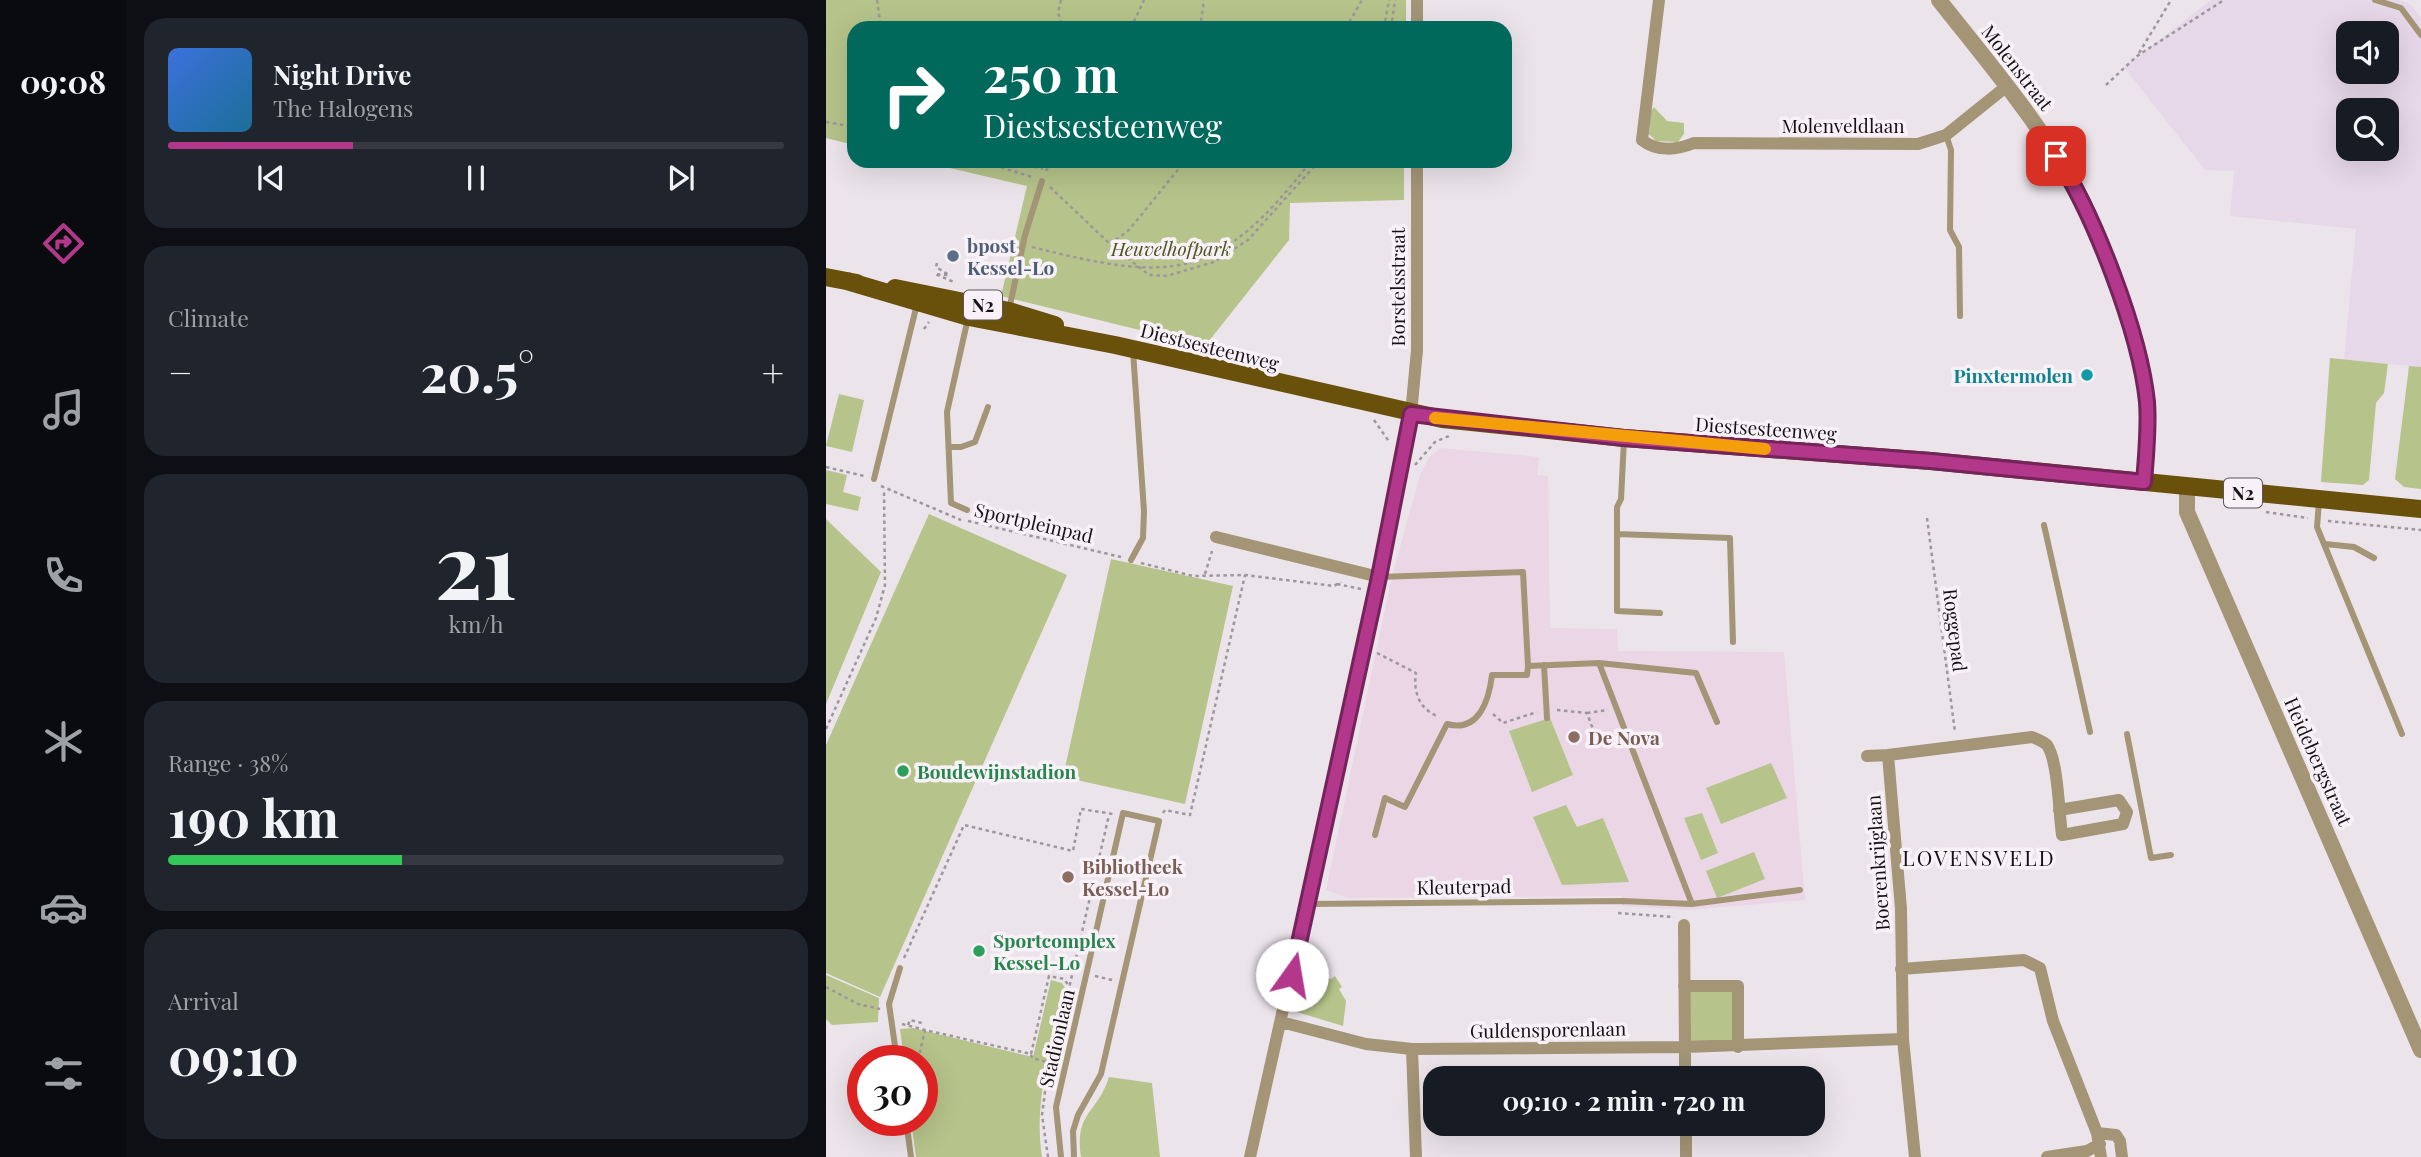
<!DOCTYPE html>
<meta charset="utf-8">
<style>
body{margin:0;font-family:"Playfair Display",serif;background:#20242c;color:#f1f3f6;height:100vh;display:flex;flex-direction:column;font-size:26px;white-space:nowrap}
*{box-sizing:border-box;margin:0}
p{font-size:23px;color:#9ea1a6}
.icon{flex:none;width:38px;height:38px;fill:none;stroke:currentColor;stroke-width:2;stroke-linecap:round;stroke-linejoin:round}
.map{position:relative;flex:1;overflow:hidden}
.side{display:flex;flex-direction:column;gap:18px;padding:18px;background:#0d0f14;width:700px}
.side>*{flex:none}
.top-card{position:absolute;left:21px;top:21px;width:665px;height:147px;border-radius:21px;box-shadow:0 7px 28px #0002;background:#00695c;color:#fff;overflow:hidden}
.fabs{position:absolute;left:1510px;top:21px;display:grid;gap:14px}
.fabs a{display:grid;place-items:center;width:63px;height:63px;border-radius:14px;background:#171b24;box-shadow:0 7px 28px #0002;font-size:35px}
.speed{position:absolute;left:21px;top:1045px;display:flex;gap:14px;font-size:35px;font-weight:700;text-align:center}
.speed>*{display:grid;place-content:center;width:91px;height:91px;border-radius:50%;background:#171b24;box-shadow:0 7px 28px #0002;line-height:1}
.speed .limit{border:10px solid #d22;background:#fff;color:#111}
.pin{position:absolute;display:grid;place-items:center;width:60px;height:60px;color:#fff;margin:-30px;border-radius:14px;box-shadow:0 4px 10px #0006}
.me{position:absolute;width:77px;margin:-38px;rotate:13deg;stroke-linejoin:round;filter:drop-shadow(0 0 5px #0008)}
.turn{display:flex;align-items:center;gap:24px;height:147px;padding:0 21px;font-size:32px}
.turn .icon{width:91px;height:91px;stroke-width:2.5}
.turn b{display:block;font-size:49px;line-height:60px}
.big{font-size:52px;font-weight:700;line-height:1.1}
.side .card{flex:1;display:flex;flex-direction:column;justify-content:center;gap:10px;min-width:0;padding:0 24px;border-radius:21px;background:#20242c}
.side .dial{align-items:center;gap:0}
.dial b{font-size:91px;line-height:1}
.song{display:flex;align-items:center;gap:21px}
.cover{width:84px;height:84px;border-radius:10px;background:linear-gradient(135deg,hsl(220 70% 55%),hsl(200 70% 35%))}
.played{height:7px;border-radius:4px;background:linear-gradient(90deg,#b3388b 30%,#363941 30%)}
.keys{display:flex;justify-content:space-around;direction:ltr}
.heat{display:flex;justify-content:space-between;align-items:center;font-size:38px;direction:ltr}
.charge{height:10px;border-radius:5px;background:linear-gradient(90deg,#34c759 38%,#363941 0)}
.trip{position:absolute;left:597px;top:1066px;width:402px;height:70px;border-radius:21px;background:#171b24;box-shadow:0 7px 28px #0002;font-weight:700;line-height:70px;text-align:center}
main{display:flex;flex:1;min-height:0}
.menu{display:flex;flex-direction:column;width:126px;justify-content:space-around;align-items:center;background:#090b0e;color:#9ea1a6}
.menu .icon{width:49px;height:49px}
.menu .selected{color:#b3388b}
.menu b{font-size:32px;color:#f1f3f6}
.map>svg:first-child{display:block}
.commercial{fill:#e6d7e9;fill-rule:evenodd}
.education{fill:#ead6e5}
.green{fill:#b6c38a}
.lines{fill:none;stroke-linecap:round;stroke-linejoin:round}
.path{stroke:#9d979c;stroke-width:2.5;stroke-dasharray:3.5 3.5;stroke-linecap:butt}
.service{stroke:#a39576;stroke-width:6}
.minor{stroke:#a39576;stroke-width:12}
.tertiary{stroke:#a39576;stroke-width:16}
.primary{stroke:#6a510b;stroke-width:18}
.route-casing{stroke:#74245a;stroke-width:18}
.route{stroke:#b3388b;stroke-width:12}
.slow{stroke:#f59e0b;stroke-width:12}
.service-dot{fill:#5c6f8a;stroke:#f9f1f8;stroke-width:2.5}
.culture-dot{fill:#0f9aa8;stroke:#f9f1f8;stroke-width:2.5}
.education-dot{fill:#8d6e63;stroke:#f9f1f8;stroke-width:2.5}
.leisure-dot{fill:#2e9e5b;stroke:#f9f1f8;stroke-width:2.5}
.labels{text-anchor:middle;dominant-baseline:central;stroke-width:7;stroke-linejoin:round;paint-order:stroke}
.shield{fill:#f9f1f8;stroke:#5a5659;stroke-width:2}
.shield-label{font-size:18px;font-weight:bold;fill:#161315}
.street-label{font-size:19px;fill:#161315;stroke:#f9f1f8}
.service-label{font-size:19px;font-weight:bold;fill:#4e5e75;stroke:#f9f1f8;text-anchor:start}
.park-label{font-size:19px;font-style:italic;fill:#4c571f;stroke:#f9f1f8}
.culture-label{font-size:19px;font-weight:bold;fill:#0d838f;stroke:#f9f1f8;text-anchor:end}
.education-label{font-size:19px;font-weight:bold;fill:#785e54;stroke:#f9f1f8;text-anchor:start}
.leisure-label{font-size:19px;font-weight:bold;fill:#27864d;stroke:#f9f1f8;text-anchor:start}
.neighbourhood-label{font-size:21px;letter-spacing:2px;fill:#161315;stroke:#f9f1f8}
</style>
<main>
<nav class="menu">
<b>09:08</b>
<svg class="icon selected" aria-label="directions" viewBox="0 0 24 24"><path d="M12 3l9 9-9 9-9-9zM9 14v-3h6M13 9l2 2-2 2"/></svg>
<svg class="icon" aria-label="music" viewBox="0 0 24 24"><path d="M9 18V5l10-2v13"/><circle cx="6" cy="18" r="3"/><circle cx="16" cy="16" r="3"/></svg>
<svg class="icon" aria-label="phone" viewBox="0 0 24 24"><path d="M5 4h4l2 5-3 2q2 4 5 5l2-3 5 2v4C11 20 4 13 5 4z"/></svg>
<svg class="icon" aria-label="climate" viewBox="0 0 24 24"><path d="M12 3v18M4 7l16 10M4 17L20 7"/></svg>
<svg class="icon" aria-label="car" viewBox="0 0 24 24"><path d="M5 17H2v-5l4-1 3-4h7l3 4 3 1v5h-3M9 17h6M6 11h13"/><circle cx="7" cy="17" r="2"/><circle cx="17" cy="17" r="2"/></svg>
<svg class="icon" aria-label="filters" viewBox="0 0 24 24"><path d="M4 7h16M4 17h16"/><circle cx="9" cy="7" r="2"/><circle cx="15" cy="17" r="2"/></svg>
</nav>
<section class="side">
<div class="card">
<div class="song"><i class="cover"></i><div><b>Night Drive</b><p>The Halogens</p></div></div>
<div class="played"></div>
<div class="keys"><svg class="icon" aria-label="previous" viewBox="0 0 24 24"><path d="M18 5L8 12l10 7zM5 5v14"/></svg><svg class="icon" aria-label="pause" viewBox="0 0 24 24"><path d="M8 5v14M16 5v14"/></svg><svg class="icon" aria-label="next" viewBox="0 0 24 24"><path d="M6 5l10 7-10 7zM19 5v14"/></svg></div>
</div>
<div class="card"><p>Climate</p>
<div class="heat"><a>−</a><b class="big">20.5°</b><a>+</a></div>
</div>
<div class="card dial"><b>21</b><p>km/h</p></div>
<div class="card"><p>Range · 38%</p><b class="big">190 km</b><div class="charge"></div></div>
<div class="card"><p>Arrival</p><b class="big">09:10</b></div>
</section>
<div class="map">
<svg width="1595" height="1157" viewBox="0 0 1595 1157">
<rect width="100%" height="100%" fill="#ece4eb"/>
<path class="commercial" d="M1385,0H1574L1585,5L1595,18V367L1518,360L1530,229L1404,216L1408,171L1379,170L1298,67ZM1522,33H1561V72H1522ZM1522,110H1561V149H1522Z"/>
<path class="education" d="M615,448L713,457L711,475L722,476L724,628L791,629L792,651L958,652L979,900L863,910L796,906L795,896L522,898L500,890L566,576L594,475L603,457Z"/>
<path class="green" d="M0,0H580V28H28V145L0,138Z
M828,107L841,121L858,123V134L852,142L830,141L823,134L825,111Z
M94,161H578V200L464,203L463,240L379,346L175,296L201,186Z
M1504,358L1562,364L1558,393L1550,403L1543,480L1537,485L1495,482Z
M1583,366L1595,367V489L1578,487L1569,479Z
M13,394L38,400L26,452L0,446Z
M0,470L21,475L17,492L35,497L32,511L0,504Z
M103,514L241,575L54,997L0,973V745Z
M0,519L55,572L0,704Z
M285,559L407,586L359,804L237,777Z
M724,718L747,775L706,792L683,731Z
M945,763L961,798L895,824L880,788Z
M740,805L751,827L777,818L803,882L736,885L707,817Z
M876,813L892,853L875,860L858,818Z
M928,852L939,879L891,898L880,871Z
M481,965L488,967L493,976L505,979L509,976L516,987L513,989L520,1001L517,1026L471,1012Z
M0,975L53,998L52,1022L6,1025L0,1019Z
M225,980L236,983L239,988C226,1045 207,1099 216,1157H90L85,1120H96V1060H78L74,1029L87,1028L207,1057Z
M858,986H912V1047H859Z
M283,1077L326,1083L334,1157H255C248,1112 272,1113 283,1077Z"/>
<g class="lines">
<path class="path" d="M51,0L55,28
M235,0L232,13L238,28
M305,28L318,0
M374,28L378,0
M520,28L536,0
M558,28L563,0
M565,28L569,0
M1313,53L1345,0
M1280,85L1311,56L1398,0
M0,122L28,127
M155,161L206,177
M188,161L217,169
M220,171L225,161
M224,187L284,244L323,275L341,276L388,262L422,240L493,161
M284,244L303,230L359,161
M206,247C348,283 392,281 485,161
M111,263L110,267L123,275L109,274L128,282
M98,329L103,322
M548,420L564,443
M589,465L609,442L623,436
M0,467L38,476
M55,486L135,520
M1440,512L1482,518
M1101,518L1129,732
M142,521L295,557
M1502,521L1595,530
M315,563L367,576L419,575L508,586L515,582
M379,574L386,551
M511,584L535,589
M551,653L590,673C587,692 593,709 613,717
M731,710L761,713L768,732
M761,713L782,710
M667,714L677,723L711,712
M0,729L50,618L59,585L58,490
M337,813L339,810L364,815L419,575
M792,913L848,917
M78,958L138,825L247,851L255,809L287,814
M209,962L246,970
M269,976L286,980
M0,987L32,1004L54,1009
M76,1024L99,1030
M82,1025L84,1020L96,1023
M205,1054L223,976L238,979L243,986
M92,1060L99,1030L205,1054L206,1058L225,1063
M222,1157L216,1115L219,1092L283,815"/>
<path class="service" d="M1549,0L1575,8L1595,35
M1120,135L1125,150L1124,230L1133,247L1134,316
M183,310L199,235L216,181
M798,440L795,499L791,507V611L834,613
M123,447H135L149,442L162,407
M48,479L91,304
M1493,502L1491,527L1576,734
M141,510L125,503L121,412L142,318
M1218,525L1264,732
M791,534L904,538L907,642
M1499,544L1528,547L1548,558
M305,560L317,538L318,511L307,351
M553,577L697,572L702,666L773,663L870,673L891,722
M773,663L866,904
M718,665L721,718
M1301,734L1325,858L1345,855
M549,835L559,798L579,807L621,724C653,733 663,700 666,675H701L702,666
M481,904L796,901L866,904L974,890
M71,1060L63,1004L74,968
M80,1120L85,1157
M235,1157L230,1107L297,813L333,821L275,1074L252,1115L247,1131L248,1157"/>
<path class="minor" d="M833,0L816,140C831,152 851,150 868,143L1092,144L1120,135L1181,86
M591,28V0
M390,537L553,577
M1041,756L1062,755
M1075,969L1198,960L1214,968L1227,1021L1271,1133L1275,1157
M858,986H912V1047
M455,1022L540,1044L586,1049L590,1157
M586,1049L859,1047L858,925
M859,1078V1047L1077,1039
M860,1124V1157
M1271,1133L1290,1135L1294,1141L1296,1157
M424,1157L538,647L585,414L591,350V161
M1089,1157L1077,1039L1075,909L1062,755L1206,737C1211,739 1217,741 1221,745C1232,760 1233,814 1236,835L1297,824L1301,812L1293,800L1233,810
M1221,1157L1261,1151L1274,1144"/>
<path class="tertiary" d="M1113,0C1157,56 1203,110 1240,171C1272,223 1316,342 1321,402C1323,429 1320,456 1318,482
M1361,487V512L1595,1050"/>
<path class="primary" d="M0,277L31,283
M21,281L143,317L289,345L616,419L798,438L1105,461L1595,509
M69,288L183,311L229,325"/>
</g>
<g class="lines">
<g class="route-casing">
<path id="route" d="M466,975L553,577L585,414L798,438L1105,461L1318,482C1320,456 1323,428 1321,402C1314,333 1268,214 1230,156"/>
</g>
<use href="#route" class="route"/>
<path class="slow" d="M609,418L939,449"/>
</g>
<circle class="service-dot" cx="127" cy="256" r="7"/>
<circle class="culture-dot" cx="1261" cy="375" r="7"/>
<g class="education-dot">
<circle cx="748" cy="737" r="7"/>
<circle cx="242" cy="877" r="7"/>
</g>
<g class="leisure-dot">
<circle cx="77" cy="771" r="7"/>
<circle cx="153" cy="951" r="7"/>
</g>
<g class="labels">
<g class="shield">
<rect x="138" y="290.5" width="38" height="29" rx="5"/>
<rect x="1398" y="478.5" width="38" height="29" rx="5"/>
</g>
<g class="shield-label">
<text x="157" y="305">N2</text>
<text x="1417" y="493">N2</text>
</g>
<g class="street-label">
<text transform="translate(1192 67) rotate(52)">Molenstraat</text>
<text x="1017" y="125">Molenveldlaan</text>
<text transform="translate(571 287) rotate(-90)">Borstelsstraat</text>
<text transform="translate(384 346) rotate(14)">Diestsesteenweg</text>
<text transform="translate(940 428) rotate(4)">Diestsesteenweg</text>
<text transform="translate(208 522) rotate(13)">Sportpleinpad</text>
<text transform="translate(1130 630) rotate(83)">Roggepad</text>
<text transform="translate(1493 761) rotate(66)">Heidebergstraat</text>
<text transform="translate(1051 863) rotate(-94)">Boerenkrijglaan</text>
<text transform="translate(638 886) rotate(-1)">Kleuterpad</text>
<text transform="translate(722 1029) rotate(-1)">Guldensporenlaan</text>
<text transform="translate(230 1038) rotate(-77)">Stadionlaan</text>
</g>
<g class="service-label">
<text x="141" y="245">bpost<tspan x="141" dy="22">Kessel-Lo</tspan></text>
</g>
<g class="park-label">
<text x="345" y="248">Heuvelhofpark</text>
</g>
<g class="culture-label">
<text x="1247" y="375">Pinxtermolen</text>
</g>
<g class="education-label">
<text x="762" y="737">De Nova</text>
<text x="256" y="866">Bibliotheek<tspan x="256" dy="22">Kessel-Lo</tspan></text>
</g>
<g class="leisure-label">
<text x="91" y="771">Boudewijnstadion</text>
<text x="167" y="940">Sportcomplex<tspan x="167" dy="22">Kessel-Lo</tspan></text>
</g>
<g class="neighbourhood-label">
<text x="1153" y="857">LOVENSVELD</text>
</g>
</g>
</svg>
<div class="fabs">
<a><svg class="icon" aria-label="sound" viewBox="0 0 24 24"><path d="M4 9h4l5-4v14l-5-4H4zM17 9q2 3 0 6"/></svg></a>
<a><svg class="icon" aria-label="search" viewBox="0 0 24 24"><circle cx="10" cy="10" r="6"/><path d="M15 15l6 6"/></svg></a>
</div>
<div class="speed"><div class="limit">30</div></div>
<div class="pin" style="left:1230px;top:156px;background:#d93025"><svg class="icon" aria-label="arrive" viewBox="0 0 24 24"><path d="M6 21V4h12l-3 4 3 4H6"/></svg></div>
<svg class="me" style="left:466px;top:975px" viewBox="-20 -20 40 40"><circle r="19" fill="#fff"/><path d="M0-13L10 11 0 6-10 11z" fill="#b3388b"/></svg>
<div class="trip">09:10 · 2 min · 720 m</div>
<div class="top-card">
<div class="turn"><svg class="icon" aria-label="right" viewBox="0 0 24 24"><path d="M7 20v-9h11M14 6l5 5-5 5"/></svg><div><b>250 m</b>Diestsesteenweg</div></div>
</div>
</div>
</main>
